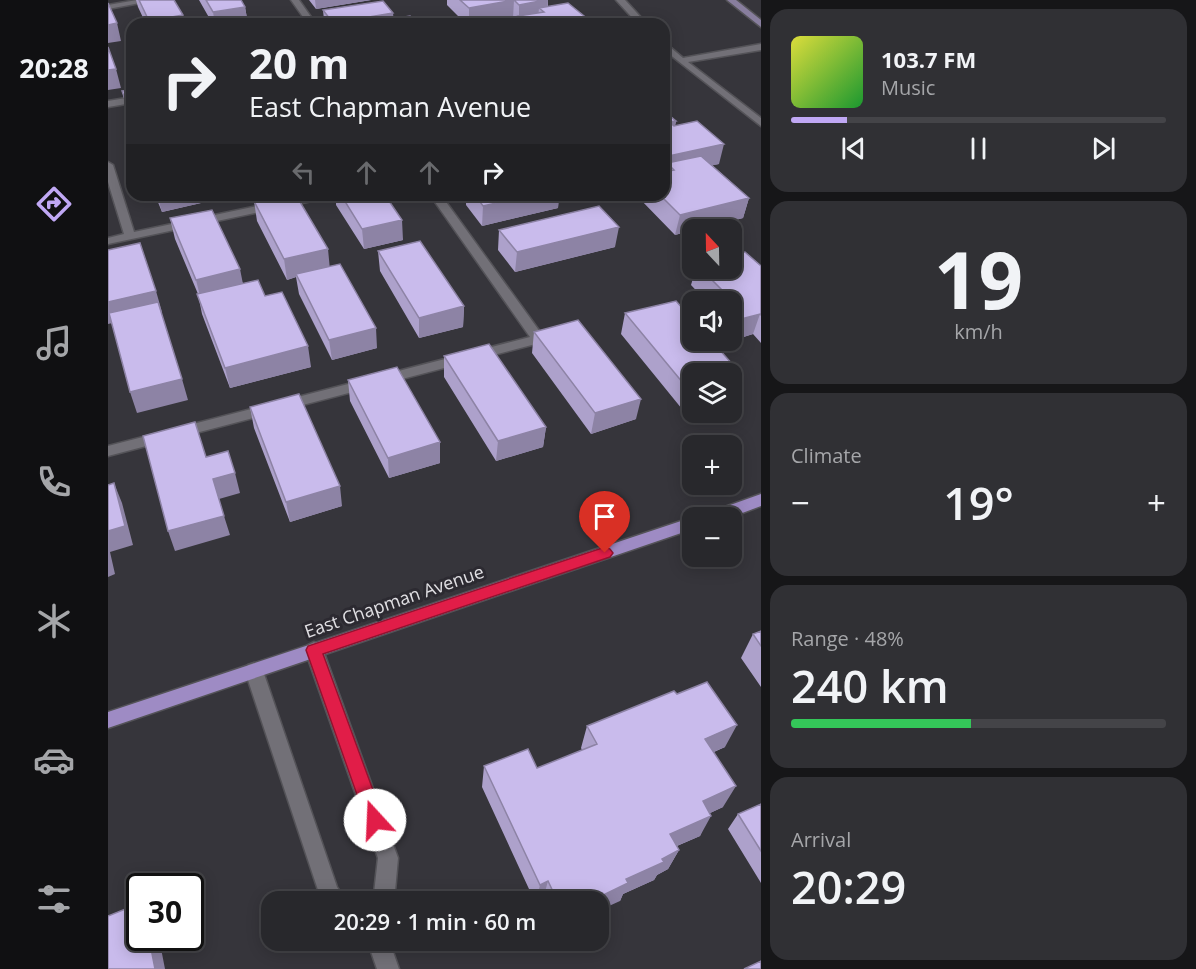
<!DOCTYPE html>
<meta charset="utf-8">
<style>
body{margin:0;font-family:"Open Sans",sans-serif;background:#303034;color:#f1f3f6;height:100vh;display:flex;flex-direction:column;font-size:22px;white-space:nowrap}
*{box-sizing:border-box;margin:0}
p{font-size:20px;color:#a5a6a9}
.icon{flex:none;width:33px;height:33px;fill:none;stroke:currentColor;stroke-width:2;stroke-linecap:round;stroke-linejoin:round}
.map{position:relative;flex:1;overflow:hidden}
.panel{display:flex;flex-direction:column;gap:9px;padding:9px;background:#161618;width:435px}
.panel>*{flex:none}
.guide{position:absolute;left:18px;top:18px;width:544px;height:183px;border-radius:18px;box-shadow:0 3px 15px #0003,0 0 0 2px #444448;background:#28282c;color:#f1f3f6;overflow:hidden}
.needle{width:39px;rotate:338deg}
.fabs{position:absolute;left:574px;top:219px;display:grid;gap:12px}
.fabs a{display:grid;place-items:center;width:60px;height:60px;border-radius:12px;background:#28282c;box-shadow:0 3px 15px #0003,0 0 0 2px #444448;font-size:30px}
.speed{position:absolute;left:18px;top:873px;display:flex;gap:12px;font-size:30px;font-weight:700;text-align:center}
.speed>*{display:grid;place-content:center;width:78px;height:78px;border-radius:50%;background:#28282c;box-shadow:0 3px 15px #0003,0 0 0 2px #444448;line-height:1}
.speed .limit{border:3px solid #111;border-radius:9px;background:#fff;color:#111}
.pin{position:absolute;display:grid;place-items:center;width:51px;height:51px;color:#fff;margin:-62px -26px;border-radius:50% 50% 50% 0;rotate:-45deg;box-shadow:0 0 6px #0007}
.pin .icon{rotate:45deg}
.me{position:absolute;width:66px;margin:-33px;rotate:340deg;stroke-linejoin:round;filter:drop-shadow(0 0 4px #0008)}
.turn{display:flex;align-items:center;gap:21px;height:126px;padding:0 24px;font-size:27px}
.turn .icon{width:78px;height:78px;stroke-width:2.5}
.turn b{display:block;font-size:42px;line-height:51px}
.lanes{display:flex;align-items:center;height:57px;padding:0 24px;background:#0003;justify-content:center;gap:30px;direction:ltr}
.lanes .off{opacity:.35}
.big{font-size:45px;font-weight:600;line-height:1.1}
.panel .tile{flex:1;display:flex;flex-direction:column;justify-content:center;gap:9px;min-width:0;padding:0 21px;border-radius:18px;background:#303034}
.panel .dial{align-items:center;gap:0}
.dial b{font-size:78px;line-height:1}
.song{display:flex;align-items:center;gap:18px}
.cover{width:72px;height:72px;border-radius:9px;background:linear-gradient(135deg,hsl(60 70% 55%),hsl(130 70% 35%))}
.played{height:6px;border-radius:3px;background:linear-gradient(90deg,#c0a8f4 15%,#444448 15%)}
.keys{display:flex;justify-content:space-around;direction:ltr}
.heat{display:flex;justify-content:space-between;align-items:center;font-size:33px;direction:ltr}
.charge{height:9px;border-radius:4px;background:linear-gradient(90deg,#34c759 48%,#444448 0)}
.trip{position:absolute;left:153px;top:891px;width:348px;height:60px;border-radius:18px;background:#28282c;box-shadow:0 3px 15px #0003,0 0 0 2px #444448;font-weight:600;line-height:60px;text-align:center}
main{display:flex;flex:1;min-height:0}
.tabs{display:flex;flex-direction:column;width:108px;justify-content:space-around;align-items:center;background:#101012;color:#a5a6a9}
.tabs .icon{width:42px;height:42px}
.tabs .selected{color:#c0a8f4}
.tabs b{font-size:27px;color:#f1f3f6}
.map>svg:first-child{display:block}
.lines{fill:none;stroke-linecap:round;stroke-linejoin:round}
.lane-casing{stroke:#545358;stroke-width:3}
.street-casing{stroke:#545358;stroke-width:3}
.secondary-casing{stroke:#545358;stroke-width:3}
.primary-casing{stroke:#545358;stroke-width:3}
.lane{fill:#727077;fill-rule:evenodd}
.street{fill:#727077;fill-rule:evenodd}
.secondary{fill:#887e9e;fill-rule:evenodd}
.primary{fill:#9e8bc4;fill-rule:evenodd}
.wall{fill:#ada1cb}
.shaded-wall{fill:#8d83a5}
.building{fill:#c9bbec;stroke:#8d83a5;stroke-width:1.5}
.route{fill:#e11d48;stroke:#92132f;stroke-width:1.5}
.labels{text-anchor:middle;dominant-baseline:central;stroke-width:6;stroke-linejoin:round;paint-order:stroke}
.street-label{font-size:18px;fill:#e0dfe3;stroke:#2c2a31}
</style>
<main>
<nav class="tabs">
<b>20:28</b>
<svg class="icon selected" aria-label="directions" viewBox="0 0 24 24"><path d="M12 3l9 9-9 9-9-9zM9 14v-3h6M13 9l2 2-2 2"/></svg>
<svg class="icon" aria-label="music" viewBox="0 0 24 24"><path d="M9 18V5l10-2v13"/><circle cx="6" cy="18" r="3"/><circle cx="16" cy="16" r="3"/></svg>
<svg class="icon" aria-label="phone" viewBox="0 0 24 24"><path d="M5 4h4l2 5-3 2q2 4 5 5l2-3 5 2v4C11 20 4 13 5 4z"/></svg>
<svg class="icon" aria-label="climate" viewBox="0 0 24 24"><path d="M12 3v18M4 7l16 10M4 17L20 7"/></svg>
<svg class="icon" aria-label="car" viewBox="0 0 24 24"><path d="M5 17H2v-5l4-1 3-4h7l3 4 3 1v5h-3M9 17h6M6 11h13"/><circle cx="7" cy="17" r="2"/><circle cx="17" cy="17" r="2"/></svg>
<svg class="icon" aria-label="filters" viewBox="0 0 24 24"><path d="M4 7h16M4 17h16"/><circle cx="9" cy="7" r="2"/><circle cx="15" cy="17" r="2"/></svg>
</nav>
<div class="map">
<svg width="653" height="969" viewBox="0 0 653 969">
<rect width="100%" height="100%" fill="#36353b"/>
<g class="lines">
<g class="lane-casing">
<path id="lane" d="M29,0H48L0,9V5Z
M183,0H191L208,24H200Z
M24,97V103L0,107V101Z
M0,162L5,165L26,232L202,195H223L218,198L0,244V238L16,234L0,182Z
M322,195H333L435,336L436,339L435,342L0,456V446L422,337Z"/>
</g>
<g class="street-casing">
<path id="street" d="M508,0H517L539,24H530Z
M556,42L575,58L653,44V50L580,62L653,118V126L556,50Z
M206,642L212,645L215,650L290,858L286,902H265L270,858L197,650L200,645Z
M146,663L152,665L155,671L229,887L239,902H215L211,893L137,671L140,665Z
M259,940H281L291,969H269Z"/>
</g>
<g class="secondary-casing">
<path id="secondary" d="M619,0H628L653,20V27Z"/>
</g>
<g class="primary-casing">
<path id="primary" d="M653,494V506L621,518H595L597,514Z
M585,517V529L0,728V712Z"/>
</g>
<use href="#lane" class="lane"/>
<use href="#street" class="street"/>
<use href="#secondary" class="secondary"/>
<use href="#primary" class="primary"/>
</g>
<path class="wall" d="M28,0H66L77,24H38L30,7Z
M91,0H133L137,7L140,24H95V22L103,21Z
M201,0H263L208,9Z
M339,0H440V6L486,24H410V22L405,18L372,24H358L339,5Z
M215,10L285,19L308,24H219L216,20Z
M24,32V52L19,33Z
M24,90V124L19,110L14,91Z
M556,111L568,121L567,126L611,164L604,165L641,198L635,218L589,230H585L567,235L530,197L531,195H556Z
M47,195H91L93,203L54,212Z
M228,195H277L295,240L256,249L228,205Z
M358,195H451L450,208L374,226L358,205Z
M146,201L221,266L269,348L224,360L191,294L188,277L179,280L149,221Z
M62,218L135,283L157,296L203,367L122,388L94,314L90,294L67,239Z
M391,230L507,247L407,272L390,250Z
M270,251L356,306L355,327L311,338L272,271Z
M653,266V343L645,334L626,340L624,338V302H599L583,285L588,268H624Z
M517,313L633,374L626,394L574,409L513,334Z
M426,332L528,419L483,434L424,353Z
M336,356L438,427L435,447L388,461L336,377Z
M240,380L332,442V463L281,478L242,401Z
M142,407L234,506L182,522L146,428Z
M653,631V687L633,658L645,634Z
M479,726L617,747L606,752L615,807L602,813L592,836L569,846L571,850L560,869L549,875L546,880L515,894L512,901L437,902L435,899L427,902L374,787L376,766L429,768L474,750L473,748Z
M653,804V883L620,829L630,814Z"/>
<path class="shaded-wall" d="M207,0H263L208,9Z
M406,0L405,18L372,24H361V8Z
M437,0H440L439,17L436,12L431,8L430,19L411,17V5Z
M137,7L140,24H107L105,12Z
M285,13L286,23L278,24H225V23Z
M75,15L77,24H42L41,21Z
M9,23L13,41L0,43V25Z
M8,69L13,88L0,90V70Z
M561,91L557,110H556V92Z
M568,121L564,140L561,122Z
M616,144L611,164L565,174L566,170L559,163L556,176V157Z
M49,195H91L93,203L54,212Z
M422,195H451L450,208L374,226L375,206Z
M641,198L635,218L589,230H585L567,235L572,215Z
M294,220L295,240L256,249L254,229Z
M511,227L507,247L407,272L409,252Z
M220,249L222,270L188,274V277L179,280L176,259Z
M132,269L136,289L93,300L88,280Z
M48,291L54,312L0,324V302Z
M356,306L355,327L311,338V318Z
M652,314L645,334L626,340L633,319Z
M268,328L269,348L224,360L221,340Z
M200,346L203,367L122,388L117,368Z
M633,374L626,394L624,395V376Z
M74,379L80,400L29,413L22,392Z
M585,387V406L574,409L580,389Z
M533,399L528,419L483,434L487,413Z
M438,427L435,447L388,461L390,441Z
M332,442V463L281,478L280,458Z
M127,473L132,493L111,499L105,479Z
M6,483L14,503L25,545L2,552L7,574L0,577V531Z
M232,486L234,506L182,522L178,502Z
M116,516L122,535L67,551L60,531Z
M629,725L617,747L586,760L597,739Z
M628,786L615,807L583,822L595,801Z
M603,816L592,836L552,853L562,834Z
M571,850L560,869L549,875L546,880L515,894L512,901L490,911V902H481L518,879Z
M440,881L435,899L428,902L432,885Z
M41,938H51L57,969H47Z"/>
<path class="building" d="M31,0H66L75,15L41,21Z
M98,0H133L137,7L105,12Z
M352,0H437L411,5L406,0L361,8Z
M275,1L285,13L225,23L215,10Z
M0,3L9,23L0,25Z
M460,3L486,24H419L410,16L436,12L431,8Z
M302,16L308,24H256Z
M127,17L131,24H96L95,22Z
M24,32V44L19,33Z
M0,47L8,69L0,70Z
M24,90V118L14,91Z
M556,111L568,121L561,122L566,126L589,121L616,144L556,157Z
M593,156L641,198L572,215L552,195H556V172L566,170L559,163Z
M173,195H188L220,249L176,259L146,201Z
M233,195H277L294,220L254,229Z
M367,195H422L375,206Z
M491,206L511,227L409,252L391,230Z
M104,210L132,269L88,280L62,218Z
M312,241L356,306L311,318L270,251Z
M32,243L48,291L0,302V250Z
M637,252L653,266V315L652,314L633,319L624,311V302H615L609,296L617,293L592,268H624V255Z
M232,264L268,328L221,340L188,274Z
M150,280L157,296L174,292L200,346L117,368L89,294Z
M568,301L585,320V340H603L633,374L624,376V374H585V387L580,389L517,313Z
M50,302L74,379L22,392L1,313Z
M470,320L533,399L487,413L426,332Z
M381,344L438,427L390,441L336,356Z
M289,367L332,442L280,458L240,380Z
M191,394L232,486L178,502L142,407Z
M87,422L98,457L120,451L127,473L105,479L116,516L60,531L35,436Z
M6,483L17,526L0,531V485Z
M653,631V646L645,634Z
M599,682L629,725L597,739L628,786L595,801L603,816L562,834L571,850L554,859L556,862L518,879L520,883L481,902H450L440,881L432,885L376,766L420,749L429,768L489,744L479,726L566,691L569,694Z
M653,804V851L630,814Z
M32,903V938H41L47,969H0V916Z
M653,961V969H636Z"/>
<path class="route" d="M497,547L502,549L505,553L502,557L215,654L276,820L273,826L267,829L260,826L198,650L200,646Z"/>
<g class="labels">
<g class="street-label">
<text transform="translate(286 601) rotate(-19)">East Chapman Avenue</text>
</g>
</g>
</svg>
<div class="fabs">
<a><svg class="needle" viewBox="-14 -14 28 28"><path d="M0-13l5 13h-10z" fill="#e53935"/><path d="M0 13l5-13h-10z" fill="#a5a6a9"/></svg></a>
<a><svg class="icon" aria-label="sound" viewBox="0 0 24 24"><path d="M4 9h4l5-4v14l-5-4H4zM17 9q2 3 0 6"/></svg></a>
<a><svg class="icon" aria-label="layers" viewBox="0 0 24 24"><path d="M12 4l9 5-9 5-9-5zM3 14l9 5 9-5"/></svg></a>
<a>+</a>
<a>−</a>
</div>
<div class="speed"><div class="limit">30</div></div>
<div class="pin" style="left:497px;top:553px;background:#d93025"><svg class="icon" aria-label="arrive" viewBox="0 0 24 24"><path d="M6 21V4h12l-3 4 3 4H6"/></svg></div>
<svg class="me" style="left:267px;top:820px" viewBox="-20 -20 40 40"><circle r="19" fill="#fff"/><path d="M0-13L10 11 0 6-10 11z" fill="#e11d48"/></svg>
<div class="trip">20:29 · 1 min · 60 m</div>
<div class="guide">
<div class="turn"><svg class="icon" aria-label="right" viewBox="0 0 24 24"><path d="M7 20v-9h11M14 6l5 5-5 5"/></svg><div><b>20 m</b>East Chapman Avenue</div></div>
<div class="lanes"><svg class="icon off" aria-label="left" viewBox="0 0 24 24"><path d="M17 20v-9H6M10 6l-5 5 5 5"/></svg><svg class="icon off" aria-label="ahead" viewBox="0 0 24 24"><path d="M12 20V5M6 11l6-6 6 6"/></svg><svg class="icon off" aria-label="ahead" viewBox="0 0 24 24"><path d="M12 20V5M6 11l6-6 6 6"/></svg><svg class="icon" aria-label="right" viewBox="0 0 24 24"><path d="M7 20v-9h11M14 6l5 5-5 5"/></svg></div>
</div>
</div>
<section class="panel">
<div class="tile">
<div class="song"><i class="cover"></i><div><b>103.7 FM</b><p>Music</p></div></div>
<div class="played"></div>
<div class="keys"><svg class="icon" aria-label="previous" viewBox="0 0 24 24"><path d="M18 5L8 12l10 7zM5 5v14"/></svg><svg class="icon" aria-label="pause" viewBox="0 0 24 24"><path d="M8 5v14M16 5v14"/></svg><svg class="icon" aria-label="next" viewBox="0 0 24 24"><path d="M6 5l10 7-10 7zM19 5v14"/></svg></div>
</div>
<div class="tile dial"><b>19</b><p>km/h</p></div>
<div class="tile"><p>Climate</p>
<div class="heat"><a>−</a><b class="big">19°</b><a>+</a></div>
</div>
<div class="tile"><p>Range · 48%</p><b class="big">240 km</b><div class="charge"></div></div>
<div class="tile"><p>Arrival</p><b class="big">20:29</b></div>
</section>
</main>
